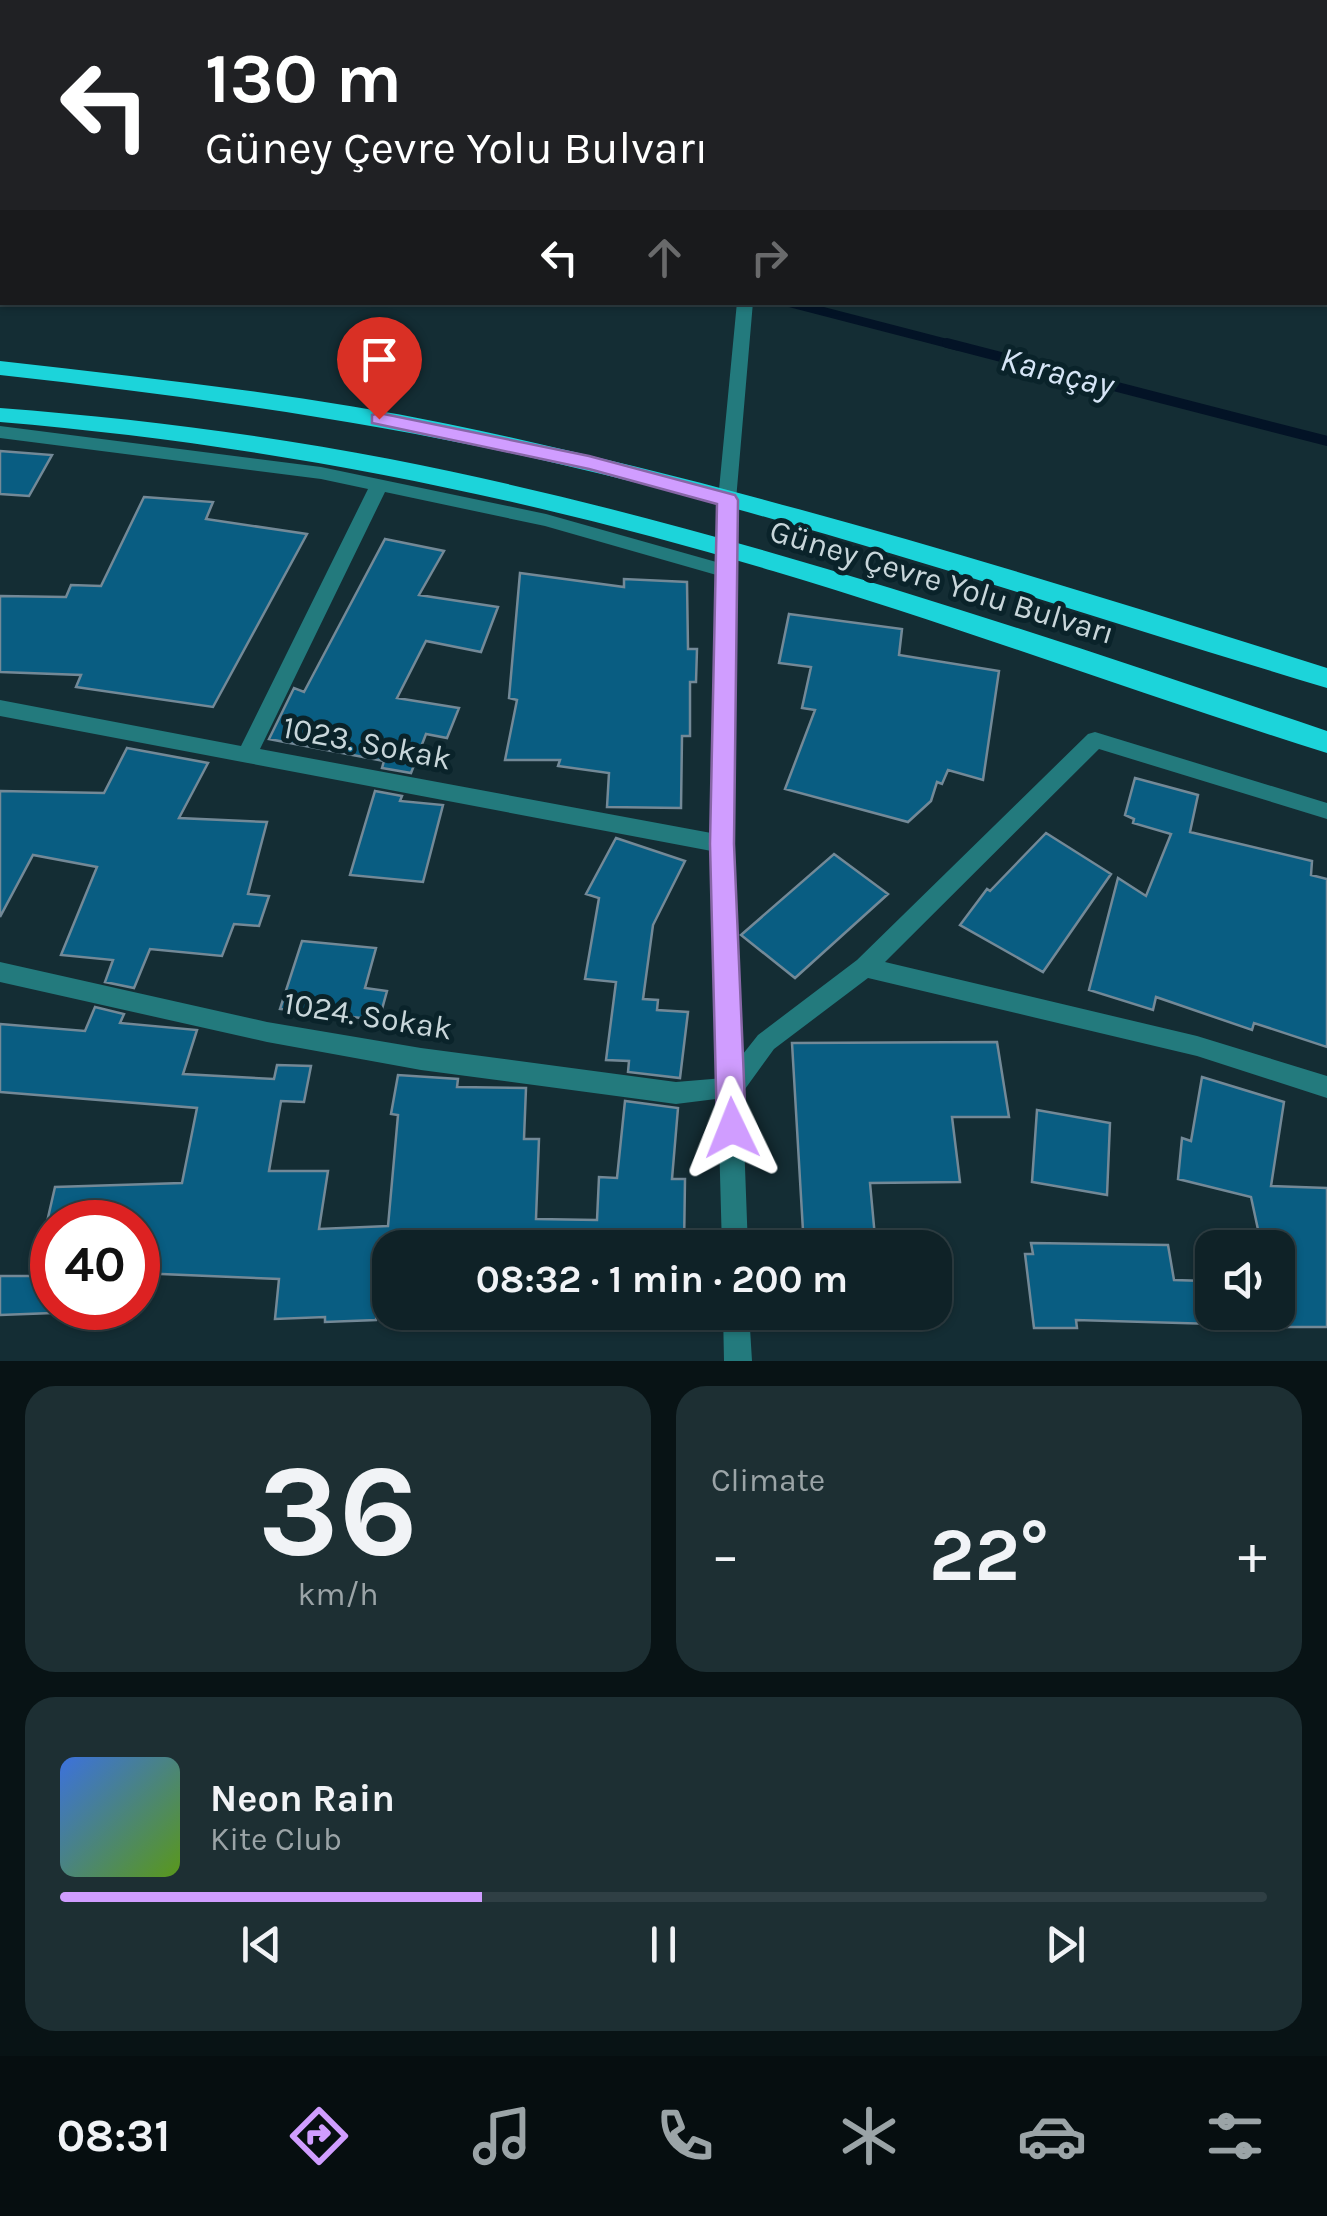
<!DOCTYPE html>
<meta charset="utf-8">
<style>
body{margin:0;font-family:Karla,sans-serif;background:#1d2f33;color:#f1f3f6;height:100vh;display:flex;flex-direction:column;font-size:38px;white-space:nowrap}
*{box-sizing:border-box;margin:0}
p{font-size:32px;color:#9ba4a7}
.icon{flex:none;width:55px;height:55px;fill:none;stroke:currentColor;stroke-width:2;stroke-linecap:round;stroke-linejoin:round}
.map{position:relative;height:1361px;overflow:hidden}
.drawer{display:flex;flex-direction:column;gap:25px;padding:25px;background:#081315;flex:1}
.drawer>*{flex:none}
.guide{position:absolute;left:0px;top:0px;width:1328px;height:305px;box-shadow:0 2px 8px #0004,0 0 0 2px #2f3f44;background:#202124;color:#fff;overflow:hidden}
.fabs{position:absolute;left:1195px;top:1230px;display:grid;gap:20px}
.fabs a{display:grid;place-items:center;width:100px;height:100px;border-radius:20px;background:#0f2227;box-shadow:0 2px 8px #0004,0 0 0 2px #2f3f44;font-size:50px}
.speed{position:absolute;left:30px;top:1200px;display:flex;gap:20px;font-size:50px;font-weight:700;text-align:center}
.speed>*{display:grid;place-content:center;width:130px;height:130px;border-radius:50%;background:#0f2227;box-shadow:0 2px 8px #0004,0 0 0 2px #2f3f44;line-height:1}
.speed .limit{border:15px solid #d22;background:#fff;color:#111}
.pin{position:absolute;display:grid;place-items:center;width:85px;height:85px;color:#fff;margin:-102px -42px;border-radius:50% 50% 50% 0;rotate:-45deg;box-shadow:0 0 10px #0007}
.pin .icon{rotate:45deg}
.me{position:absolute;width:110px;margin:-55px;rotate:358deg;stroke-linejoin:round;filter:drop-shadow(0 0 8px #0008)}
.turn{display:flex;align-items:center;gap:35px;height:210px;padding:0 40px;font-size:45px}
.turn .icon{width:130px;height:130px;stroke-width:2.5}
.turn b{display:block;font-size:70px;line-height:85px}
.lanes{display:flex;align-items:center;height:95px;padding:0 40px;background:#0003;justify-content:center;gap:50px;direction:ltr}
.lanes .off{opacity:.35}
.big{font-size:75px;font-weight:700;line-height:1.1}
.drawer .card{flex:1;display:flex;flex-direction:column;justify-content:center;gap:15px;min-width:0;padding:0 35px;border-radius:30px;background:#1d2f33}
.drawer .dial{align-items:center;gap:0}
.dial b{font-size:130px;line-height:1}
.song{display:flex;align-items:center;gap:30px}
.cover{width:120px;height:120px;border-radius:15px;background:linear-gradient(135deg,hsl(220 70% 55%),hsl(90 70% 35%))}
.played{height:10px;border-radius:5px;background:linear-gradient(90deg,#d09dff 35%,#2f3f44 35%)}
.keys{display:flex;justify-content:space-around;direction:ltr}
.heat{display:flex;justify-content:space-between;align-items:center;font-size:55px;direction:ltr}
.drawer .tiles{flex:1;display:grid;gap:25px;grid-template-columns:1fr 1fr}
.card:last-child{grid-column:span 2}
.trip{position:absolute;left:372px;top:1230px;width:580px;height:100px;border-radius:30px;background:#0f2227;box-shadow:0 2px 8px #0004,0 0 0 2px #2f3f44;font-weight:700;line-height:100px;text-align:center}
.menu{display:flex;height:160px;justify-content:space-around;align-items:center;background:#060e10;color:#9ba4a7}
.menu .icon{width:70px;height:70px}
.menu .selected{color:#d09dff}
.menu b{font-size:45px;color:#f1f3f6}
.map>svg:first-child{display:block}
.lines{fill:none;stroke-linecap:round;stroke-linejoin:round}
.stream-far1{stroke:#031326;stroke-width:9}
.stream{stroke:#031326;stroke-width:10}
.building{fill:#095d82;stroke:#738997;stroke-width:2.5}
.minor{fill:#237a7d;fill-rule:evenodd}
.tertiary{fill:#237a7d;fill-rule:evenodd}
.trunk{fill:#1cd4da;fill-rule:evenodd}
.route{fill:#d09dff;stroke:#8766a6;stroke-width:2.5}
.labels{text-anchor:middle;dominant-baseline:central;stroke-width:10;stroke-linejoin:round;paint-order:stroke}
.street-label{font-size:32px;fill:#c8d6da;stroke:#0a232a}
.water-label{font-size:35px;font-style:italic;fill:#d6e5f6;stroke:#0a232a}
</style>
<div class="map">
<svg width="1327" height="1361" viewBox="0 0 1327 1361">
<rect width="100%" height="100%" fill="#142d34"/>
<g class="lines">
<path class="stream-far1" d="M787,302L957,346"/>
<path class="stream" d="M947,343L1327,441"/>
</g>
<path class="building" d="M0,451L52,455L29,496L0,494Z
M144,497L213,502L206,519L307,534L213,707L76,687L81,675L0,672V596L66,597L71,585L101,586Z
M385,539L444,551L419,595L498,607L481,652L426,641L397,698L459,708L447,738L426,734L411,773L382,768L384,761L269,739L294,688L304,692Z
M520,573L624,587V579L687,582L688,649H697L696,682H690V736H682L681,808L607,807L609,773L558,766L560,760H505L517,700L509,698Z
M789,614L902,629L899,655L999,671L983,780L948,770L942,784L937,782L931,801L908,822L785,789L815,710L802,708L811,667L779,663Z
M127,748L208,763L179,818L267,822L248,894L269,896L259,926L234,924L222,956L150,949L134,988L105,982L113,960L61,955L97,867L33,855L0,917V791L104,793Z
M1135,778L1198,795L1190,832L1312,861L1311,875L1327,879V1047L1254,1023L1252,1030L1156,997L1153,1010L1089,990L1118,878L1146,896L1171,834L1133,823L1134,819L1125,815Z
M375,791L402,796L400,801L443,805L423,882L350,875Z
M1046,833L1111,874L1043,972L960,925L987,889L990,891Z
M616,838L685,861L653,925L643,999L658,1000L657,1010L688,1012L680,1078L628,1072L629,1061L606,1060L616,982L585,979L599,898L586,894Z
M834,854L888,894L795,978L741,935Z
M302,941L376,948L365,988L387,991L379,1020L280,1009Z
M95,1007L124,1014L120,1023L197,1030L183,1074L274,1079L277,1065L311,1066L304,1102L281,1101L269,1171H328L319,1229L388,1226L398,1115L391,1114L398,1075L458,1079L457,1087L526,1088L524,1139H539L536,1219L597,1220L599,1177L617,1178L625,1101L678,1108L672,1179H685L684,1248H390V1311H377L376,1320L325,1322V1317L275,1319L279,1279L138,1273V1222H47L55,1187L182,1183L197,1108L0,1092V1024L85,1031Z
M997,1042L1009,1117H952L960,1182L870,1183L876,1248H804L792,1043Z
M1202,1077L1284,1102L1271,1186L1327,1188V1327H1278V1248H1262L1251,1197L1178,1179L1182,1138L1191,1141Z
M1037,1110L1110,1123L1107,1195L1032,1182Z
M1031,1243L1168,1245L1174,1280L1206,1281L1214,1324L1076,1320L1077,1328H1034L1025,1254H1033Z
M0,1276H52V1313L0,1315Z"/>
<g class="lines">
<path class="minor" d="M1041,0H1069L1070,2H1042Z
M1168,0H1196L1197,2H1169Z
M1325,19H1327V27H1325Z
M1325,37L1327,38V46L1325,45Z
M0,426L321,467L546,514L734,567L736,572L734,577L727,578L545,526L385,492L260,749L722,835L730,838L733,844L730,850L722,853L0,716V700L241,746L368,489L321,479L0,438Z
M1095,732L1327,803V819L1099,749L885,962L1197,1036L1327,1076V1098L1197,1056L868,978L774,1049L740,1096L676,1104L421,1070L267,1042L0,982V962L267,1022L421,1048L676,1082L724,1078L758,1035L857,960L1088,734Z"/>
<path class="tertiary" d="M773,0H785V2H773Z
M737,302H753L736,500L733,844L748,1248H722L711,844L718,500Z
M723,1312H749L752,1361H724Z"/>
<path class="trunk" d="M0,361C150,378 300,394 448,424C746,486 1037,576 1327,668V688C1071,611 819,524 559,464C374,421 188,396 0,375Z
M0,408C131,418 261,434 390,459C710,522 1019,627 1327,731V753C1141,695 959,626 773,571C520,495 263,444 0,422Z"/>
</g>
<path class="route" d="M379,413L589,456L735,495L738,500L734,844L746,1128L741,1137L732,1141L722,1137L717,1128L710,844L717,504L589,469L372,423V415Z"/>
<g class="labels">
<g class="street-label">
<text transform="translate(942 582) rotate(17)">Güney Çevre Yolu Bulvarı</text>
<text transform="translate(367 743) rotate(11)">1023. Sokak</text>
<text transform="translate(368 1016) rotate(9)">1024. Sokak</text>
</g>
<g class="water-label">
<text transform="translate(1057 372) rotate(14)">Karaçay</text>
</g>
</g>
</svg>
<div class="fabs">
<a><svg class="icon" aria-label="sound" viewBox="0 0 24 24"><path d="M4 9h4l5-4v14l-5-4H4zM17 9q2 3 0 6"/></svg></a>
</div>
<div class="speed"><div class="limit">40</div></div>
<div class="pin" style="left:379px;top:419px;background:#d93025"><svg class="icon" aria-label="arrive" viewBox="0 0 24 24"><path d="M6 21V4h12l-3 4 3 4H6"/></svg></div>
<svg class="me" style="left:732px;top:1128px" viewBox="-20 -20 40 40"><path d="M0-17L14 15 0 8-14 15z" fill="#d09dff" stroke="#fff" stroke-width="4"/></svg>
<div class="trip">08:32 · 1 min · 200 m</div>
<div class="guide">
<div class="turn"><svg class="icon" aria-label="left" viewBox="0 0 24 24"><path d="M17 20v-9H6M10 6l-5 5 5 5"/></svg><div><b>130 m</b>Güney Çevre Yolu Bulvarı</div></div>
<div class="lanes"><svg class="icon" aria-label="left" viewBox="0 0 24 24"><path d="M17 20v-9H6M10 6l-5 5 5 5"/></svg><svg class="icon off" aria-label="ahead" viewBox="0 0 24 24"><path d="M12 20V5M6 11l6-6 6 6"/></svg><svg class="icon off" aria-label="right" viewBox="0 0 24 24"><path d="M7 20v-9h11M14 6l5 5-5 5"/></svg></div>
</div>
</div>
<section class="drawer">
<div class="tiles">
<div class="card dial"><b>36</b><p>km/h</p></div>
<div class="card"><p>Climate</p>
<div class="heat"><a>−</a><b class="big">22°</b><a>+</a></div>
</div>
<div class="card">
<div class="song"><i class="cover"></i><div><b>Neon Rain</b><p>Kite Club</p></div></div>
<div class="played"></div>
<div class="keys"><svg class="icon" aria-label="previous" viewBox="0 0 24 24"><path d="M18 5L8 12l10 7zM5 5v14"/></svg><svg class="icon" aria-label="pause" viewBox="0 0 24 24"><path d="M8 5v14M16 5v14"/></svg><svg class="icon" aria-label="next" viewBox="0 0 24 24"><path d="M6 5l10 7-10 7zM19 5v14"/></svg></div>
</div>
</div>
</section>
<nav class="menu">
<b>08:31</b>
<svg class="icon selected" aria-label="directions" viewBox="0 0 24 24"><path d="M12 3l9 9-9 9-9-9zM9 14v-3h6M13 9l2 2-2 2"/></svg>
<svg class="icon" aria-label="music" viewBox="0 0 24 24"><path d="M9 18V5l10-2v13"/><circle cx="6" cy="18" r="3"/><circle cx="16" cy="16" r="3"/></svg>
<svg class="icon" aria-label="phone" viewBox="0 0 24 24"><path d="M5 4h4l2 5-3 2q2 4 5 5l2-3 5 2v4C11 20 4 13 5 4z"/></svg>
<svg class="icon" aria-label="climate" viewBox="0 0 24 24"><path d="M12 3v18M4 7l16 10M4 17L20 7"/></svg>
<svg class="icon" aria-label="car" viewBox="0 0 24 24"><path d="M5 17H2v-5l4-1 3-4h7l3 4 3 1v5h-3M9 17h6M6 11h13"/><circle cx="7" cy="17" r="2"/><circle cx="17" cy="17" r="2"/></svg>
<svg class="icon" aria-label="filters" viewBox="0 0 24 24"><path d="M4 7h16M4 17h16"/><circle cx="9" cy="7" r="2"/><circle cx="15" cy="17" r="2"/></svg>
</nav>
